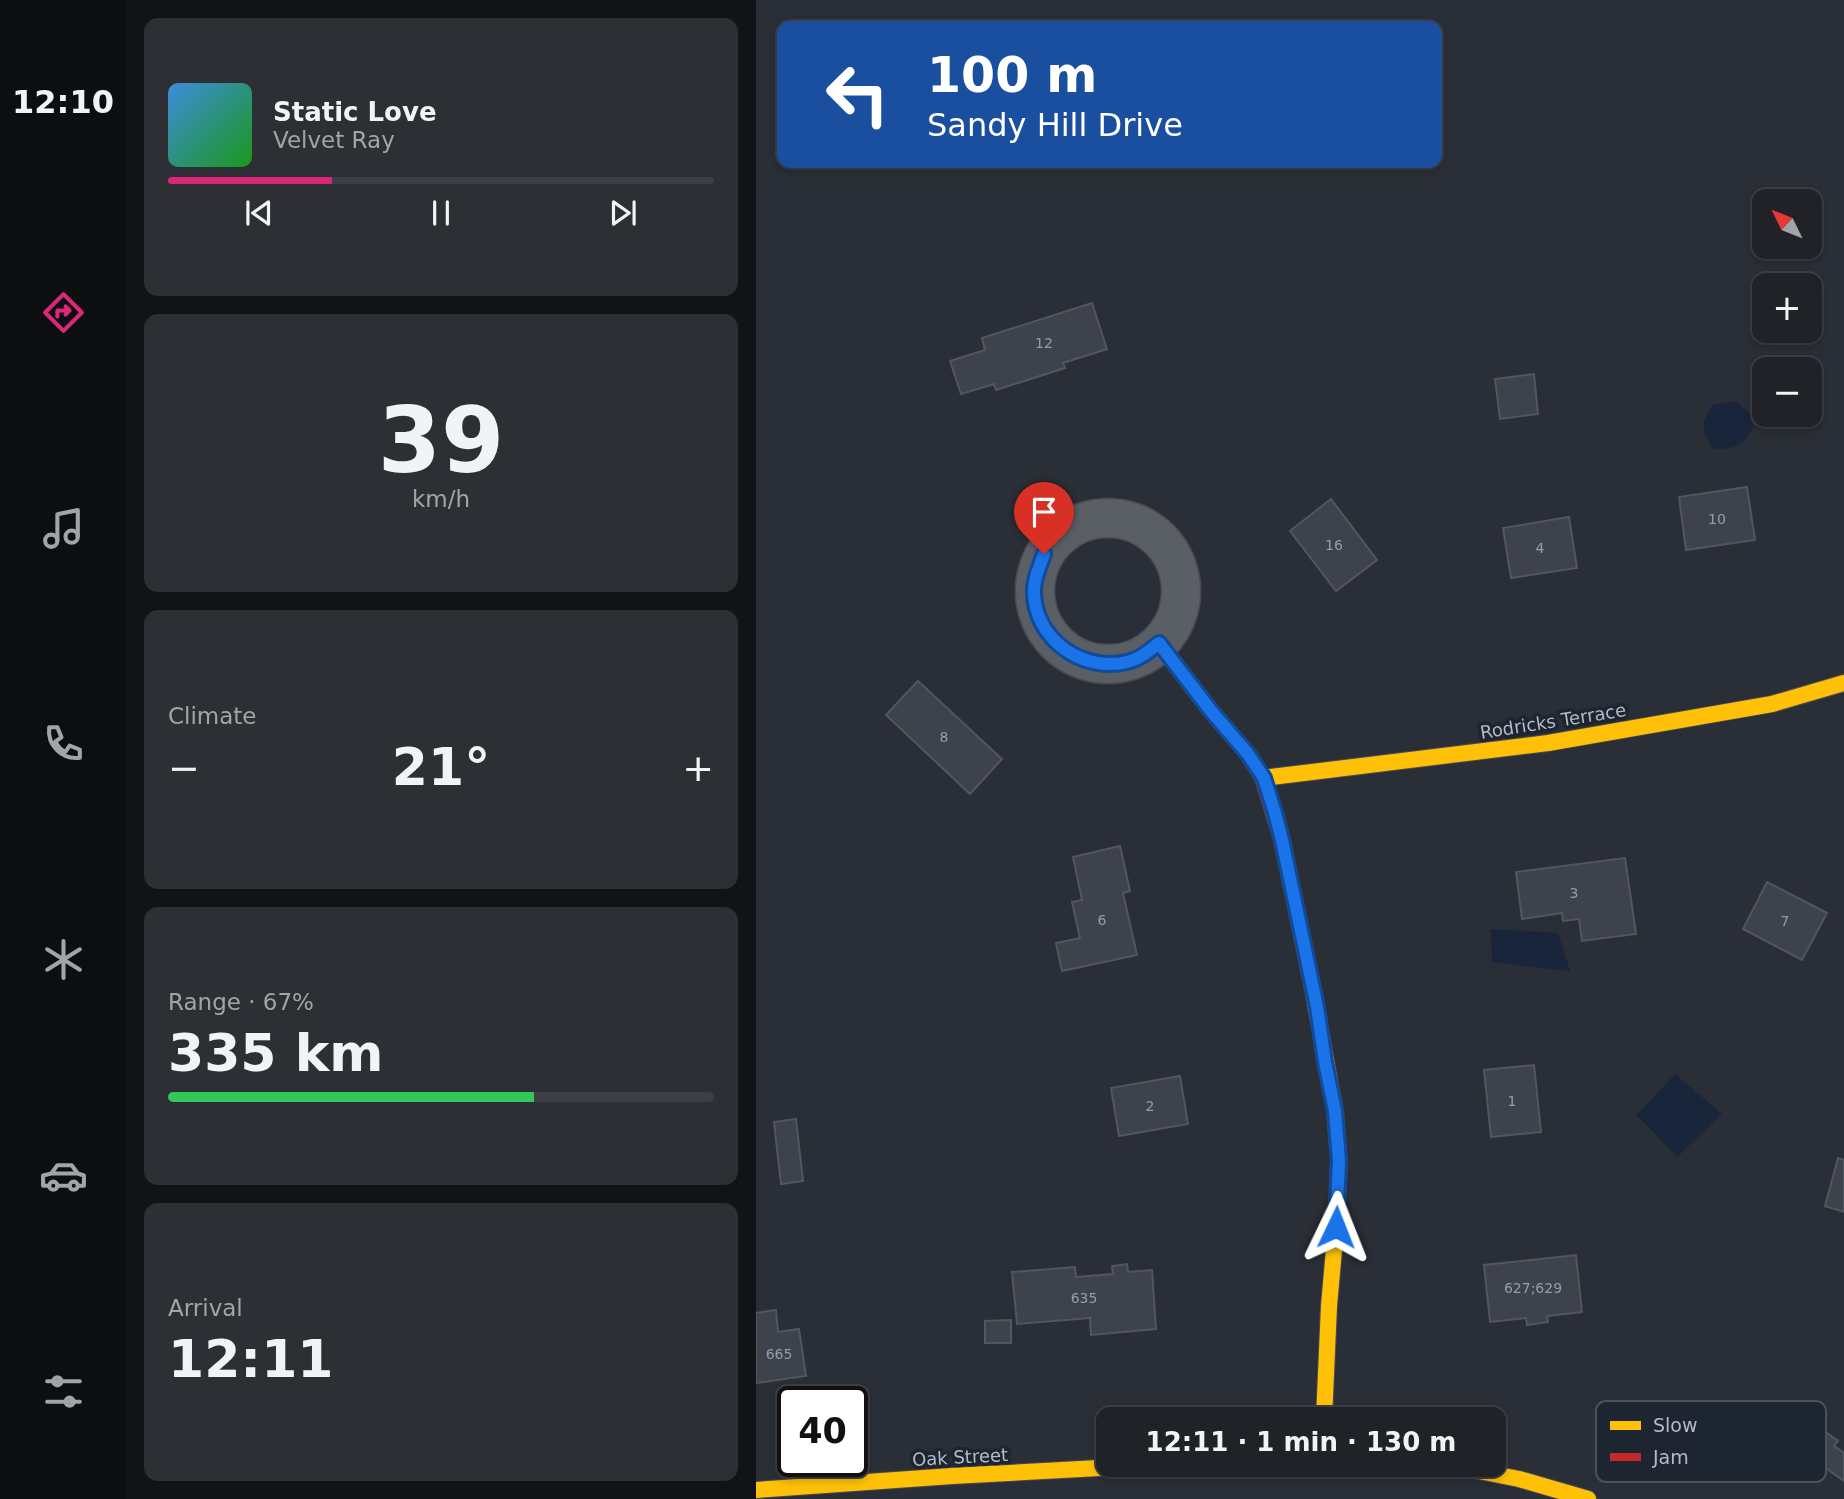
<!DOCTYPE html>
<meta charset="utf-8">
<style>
body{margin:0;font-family:"DejaVu Sans",sans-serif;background:#2d2f34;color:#f1f3f6;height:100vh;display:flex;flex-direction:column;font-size:26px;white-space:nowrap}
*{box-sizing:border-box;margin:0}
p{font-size:23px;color:#a2a4a8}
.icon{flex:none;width:38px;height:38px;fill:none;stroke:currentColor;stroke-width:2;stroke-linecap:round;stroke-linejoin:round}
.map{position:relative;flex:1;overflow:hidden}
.panel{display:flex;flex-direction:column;gap:18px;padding:18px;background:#121316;width:630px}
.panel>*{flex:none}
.top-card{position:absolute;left:21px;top:21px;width:665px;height:147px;border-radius:14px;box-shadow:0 4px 10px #0003,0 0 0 2px #3d3f45;background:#1a4fa0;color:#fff;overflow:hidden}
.needle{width:46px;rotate:313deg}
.controls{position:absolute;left:996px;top:189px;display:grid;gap:14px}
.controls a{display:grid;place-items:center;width:70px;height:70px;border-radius:14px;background:#202228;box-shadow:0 4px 10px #0003,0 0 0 2px #3d3f45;font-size:35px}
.speed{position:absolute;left:21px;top:1386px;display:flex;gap:14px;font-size:35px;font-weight:700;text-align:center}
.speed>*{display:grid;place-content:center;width:91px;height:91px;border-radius:50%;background:#202228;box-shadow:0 4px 10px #0003,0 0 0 2px #3d3f45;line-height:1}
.speed .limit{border:4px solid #111;border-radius:10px;background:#fff;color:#111}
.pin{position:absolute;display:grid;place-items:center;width:60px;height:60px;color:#fff;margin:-72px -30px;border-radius:50% 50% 50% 0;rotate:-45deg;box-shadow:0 0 7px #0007}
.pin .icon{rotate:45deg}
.me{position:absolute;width:77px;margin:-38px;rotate:2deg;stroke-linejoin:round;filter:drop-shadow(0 0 5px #0008)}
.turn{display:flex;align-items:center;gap:24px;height:147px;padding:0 35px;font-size:32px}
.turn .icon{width:91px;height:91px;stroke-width:2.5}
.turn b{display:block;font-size:49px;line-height:60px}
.big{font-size:52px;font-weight:800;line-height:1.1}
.panel .tile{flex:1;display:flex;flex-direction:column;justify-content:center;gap:10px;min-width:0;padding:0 24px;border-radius:14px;background:#2d2f34}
.panel .dial{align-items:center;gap:0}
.dial b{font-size:91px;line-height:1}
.song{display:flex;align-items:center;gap:21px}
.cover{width:84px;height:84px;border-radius:10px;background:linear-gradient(135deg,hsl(210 70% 55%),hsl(120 70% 35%))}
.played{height:7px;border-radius:4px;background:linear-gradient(90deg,#db2777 30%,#3d3f45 30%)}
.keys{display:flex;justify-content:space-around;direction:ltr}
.heat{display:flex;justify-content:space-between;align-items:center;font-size:38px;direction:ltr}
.charge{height:10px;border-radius:5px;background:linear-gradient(90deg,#34c759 67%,#3d3f45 0)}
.trip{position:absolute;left:340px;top:1407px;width:410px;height:70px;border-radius:14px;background:#202228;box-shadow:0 4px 10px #0003,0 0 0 2px #3d3f45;font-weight:800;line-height:70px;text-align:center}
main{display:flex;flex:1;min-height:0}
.dock{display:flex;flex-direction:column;width:126px;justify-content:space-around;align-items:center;background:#0d0e10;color:#a2a4a8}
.dock .icon{width:49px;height:49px}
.dock .on{color:#db2777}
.dock b{font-size:32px;color:#f1f3f6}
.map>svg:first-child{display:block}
.water{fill:#19253a}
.building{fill:#3e424b;stroke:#52565e;stroke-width:2}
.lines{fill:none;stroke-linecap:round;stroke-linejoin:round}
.street-casing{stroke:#484b53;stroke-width:41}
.slow-casing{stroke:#484b53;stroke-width:18}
.jam-casing{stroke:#484b53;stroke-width:18}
.street{stroke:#5a5e65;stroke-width:38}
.slow{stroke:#ffc107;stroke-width:16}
.jam{stroke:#c62828;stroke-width:16}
.route-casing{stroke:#114b97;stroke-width:18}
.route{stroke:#1a73e8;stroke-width:12}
.labels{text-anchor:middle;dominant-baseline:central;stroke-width:7;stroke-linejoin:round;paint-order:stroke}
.number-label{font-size:14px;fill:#969ca9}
.street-label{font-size:18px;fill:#b4bac8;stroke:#1d2531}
.key{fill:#1d2531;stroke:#4a525e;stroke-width:2}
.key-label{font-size:19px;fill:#b4bac8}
</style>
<main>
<nav class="dock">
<b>12:10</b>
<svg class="icon on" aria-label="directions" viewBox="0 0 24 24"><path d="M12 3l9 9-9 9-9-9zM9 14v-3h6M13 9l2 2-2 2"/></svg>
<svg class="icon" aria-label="music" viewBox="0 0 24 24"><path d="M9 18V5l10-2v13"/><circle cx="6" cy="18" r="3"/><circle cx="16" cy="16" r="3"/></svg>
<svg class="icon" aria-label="phone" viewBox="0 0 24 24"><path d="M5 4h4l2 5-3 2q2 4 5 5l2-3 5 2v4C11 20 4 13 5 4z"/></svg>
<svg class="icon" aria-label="climate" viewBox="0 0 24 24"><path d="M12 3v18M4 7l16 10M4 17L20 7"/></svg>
<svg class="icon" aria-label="car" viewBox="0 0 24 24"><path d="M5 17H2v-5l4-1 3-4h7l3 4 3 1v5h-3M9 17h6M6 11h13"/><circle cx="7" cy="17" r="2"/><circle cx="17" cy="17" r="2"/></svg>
<svg class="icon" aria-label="filters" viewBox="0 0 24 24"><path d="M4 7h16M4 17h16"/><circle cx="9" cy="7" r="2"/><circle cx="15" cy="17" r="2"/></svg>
</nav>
<section class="panel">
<div class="tile">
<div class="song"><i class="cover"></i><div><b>Static Love</b><p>Velvet Ray</p></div></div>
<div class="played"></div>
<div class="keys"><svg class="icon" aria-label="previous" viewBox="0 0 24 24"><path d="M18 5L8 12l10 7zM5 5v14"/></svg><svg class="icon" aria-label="pause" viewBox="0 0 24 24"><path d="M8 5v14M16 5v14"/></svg><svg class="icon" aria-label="next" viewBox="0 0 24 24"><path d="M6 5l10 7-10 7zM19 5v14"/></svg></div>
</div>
<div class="tile dial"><b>39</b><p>km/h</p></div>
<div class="tile"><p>Climate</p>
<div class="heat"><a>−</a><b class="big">21°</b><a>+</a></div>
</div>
<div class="tile"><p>Range · 67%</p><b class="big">335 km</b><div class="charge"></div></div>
<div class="tile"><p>Arrival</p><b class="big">12:11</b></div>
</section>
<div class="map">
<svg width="1088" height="1499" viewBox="0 0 1088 1499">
<rect width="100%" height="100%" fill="#2a2e36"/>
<path class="water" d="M979,401L993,412L997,428C985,448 980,448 958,449C945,431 944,423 957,405Z
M735,929L802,933L814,971L736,962Z
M919,1074L966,1114L921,1157L881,1115Z"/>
<path class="building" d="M336,303L351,349L307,363L309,368L240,390L238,384L205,394L194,361L229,350L226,338Z
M778,374L782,414L744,419L739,379Z
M991,487L999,540L930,550L923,497Z
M575,499L621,560L580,591L534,531Z
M813,517L821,568L755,578L747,528Z
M162,681L246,759L214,794L130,715Z
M364,846L374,891L367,893L381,955L306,971L300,943L324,938L316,902L326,900L317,857Z
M869,858L880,934L826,941L823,919L807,921L806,913L766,919L760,872Z
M1011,882L1071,913L1046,960L987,929Z
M778,1065L785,1132L735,1137L728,1070Z
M424,1076L432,1124L363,1136L355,1088Z
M40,1119L47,1181L25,1184L18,1122Z
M1082,1158L1088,1160V1212L1069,1206Z
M820,1255L826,1312L791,1316L792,1322L771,1325L770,1318L734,1322L728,1265Z
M371,1264L372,1272L396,1270L400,1329L335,1335L334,1318L261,1324L256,1272L319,1267L320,1277L357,1274L356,1266Z
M20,1310L22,1332L43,1329L50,1376L0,1383V1313Z
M255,1320V1343H229V1321Z
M1031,1404L1082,1441L1078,1446L1088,1453V1481L1068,1467L1056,1482L1002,1443Z"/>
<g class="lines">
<g class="street-casing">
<path id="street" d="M279 591a73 73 0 1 1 146 0a73 73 0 1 1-146 0Z"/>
</g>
<g class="slow-casing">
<path id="slow" d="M507,778L792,743L1016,704L1088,683
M557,990L579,1111L583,1161L580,1227L573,1306L568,1419
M693,1465L763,1479L832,1499
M0,1490L196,1476L398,1465"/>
</g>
<g class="jam-casing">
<path id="jam" d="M403,643L455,711L492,754L507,778L526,840L557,990"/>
</g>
<use href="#street" class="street"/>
<use href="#slow" class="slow"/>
<use href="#jam" class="jam"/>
</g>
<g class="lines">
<g class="route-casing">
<path id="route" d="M288,554C284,566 278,577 278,590C277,638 326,673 371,662C384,659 393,651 403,643L455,711L492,754L508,778L519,813L526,840L561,1007L569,1062L579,1111L583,1161L580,1227"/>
</g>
<use href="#route" class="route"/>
</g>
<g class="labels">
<g class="number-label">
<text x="288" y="343">12</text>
<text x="961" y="519">10</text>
<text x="578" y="545">16</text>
<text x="784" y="548">4</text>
<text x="188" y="737">8</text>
<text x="818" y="893">3</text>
<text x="346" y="920">6</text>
<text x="1029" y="921">7</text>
<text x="756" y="1101">1</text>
<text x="394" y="1106">2</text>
<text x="777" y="1288">627;629</text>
<text x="328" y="1298">635</text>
<text x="23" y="1354">665</text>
</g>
<g class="street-label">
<text transform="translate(797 721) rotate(-9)">Rodricks Terrace</text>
<text transform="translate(204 1457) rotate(-3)">Oak Street</text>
</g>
</g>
<rect x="840" y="1401" width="230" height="81" rx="10" class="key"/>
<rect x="854" y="1421" width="31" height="9" fill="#ffc107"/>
<rect x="854" y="1453" width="31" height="8" fill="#c62828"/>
<g class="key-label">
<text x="897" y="1432">Slow</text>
<text x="897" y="1464">Jam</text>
</g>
</svg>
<div class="controls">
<a><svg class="needle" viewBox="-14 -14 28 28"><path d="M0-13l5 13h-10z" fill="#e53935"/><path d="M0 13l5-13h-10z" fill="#a2a4a8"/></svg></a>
<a>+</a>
<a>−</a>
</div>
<div class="speed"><div class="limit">40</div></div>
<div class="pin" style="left:288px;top:554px;background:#d93025"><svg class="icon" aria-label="arrive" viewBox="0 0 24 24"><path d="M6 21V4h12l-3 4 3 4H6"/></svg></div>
<svg class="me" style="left:580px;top:1227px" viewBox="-20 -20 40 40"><path d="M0-17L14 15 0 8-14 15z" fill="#1a73e8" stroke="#fff" stroke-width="4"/></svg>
<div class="trip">12:11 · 1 min · 130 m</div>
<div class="top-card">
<div class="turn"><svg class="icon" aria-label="left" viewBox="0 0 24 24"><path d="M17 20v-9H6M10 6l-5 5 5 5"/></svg><div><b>100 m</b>Sandy Hill Drive</div></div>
</div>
</div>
</main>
